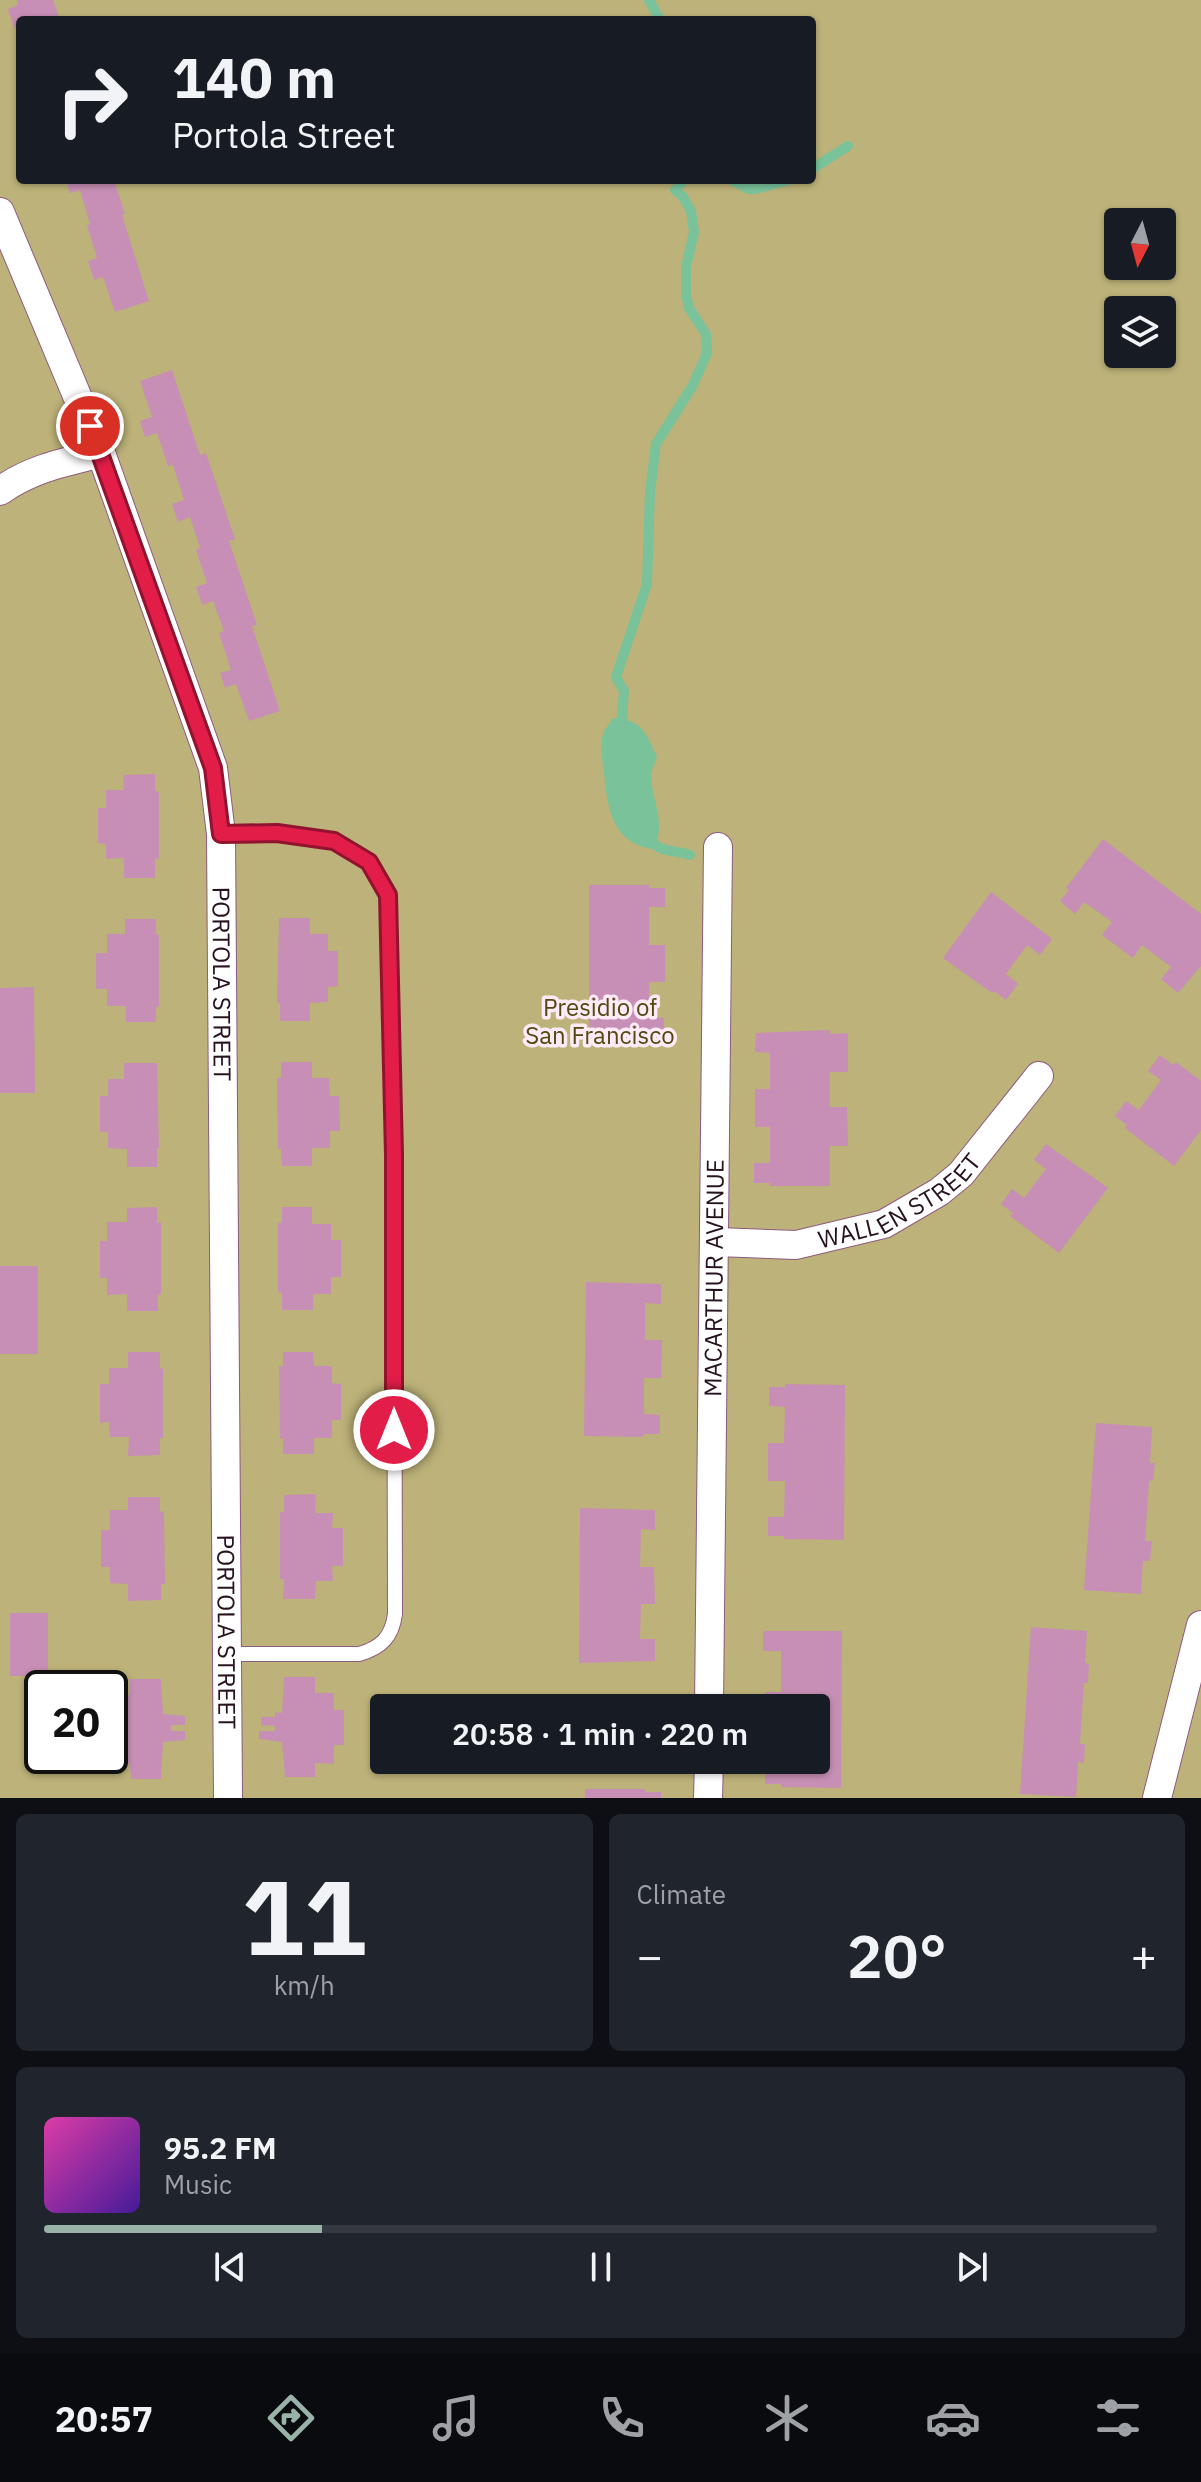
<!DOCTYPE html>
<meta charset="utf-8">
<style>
body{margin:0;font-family:"IBM Plex Sans",sans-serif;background:#20242c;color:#f1f3f6;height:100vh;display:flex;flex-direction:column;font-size:30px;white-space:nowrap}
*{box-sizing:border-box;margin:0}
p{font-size:26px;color:#9ea1a6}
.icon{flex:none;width:44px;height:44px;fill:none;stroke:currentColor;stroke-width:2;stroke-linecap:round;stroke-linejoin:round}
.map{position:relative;height:1798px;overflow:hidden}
.drawer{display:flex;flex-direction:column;gap:16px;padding:16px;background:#0d0f14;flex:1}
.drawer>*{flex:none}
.guide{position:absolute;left:16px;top:16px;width:800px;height:168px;border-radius:8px;box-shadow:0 2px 6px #0004;background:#171b24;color:#f1f3f6;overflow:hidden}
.needle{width:52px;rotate:186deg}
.controls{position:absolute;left:1104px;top:208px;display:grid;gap:16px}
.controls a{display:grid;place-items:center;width:72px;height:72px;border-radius:8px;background:#171b24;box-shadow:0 2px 6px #0004;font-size:40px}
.speed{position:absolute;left:24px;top:1670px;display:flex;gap:16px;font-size:40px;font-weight:700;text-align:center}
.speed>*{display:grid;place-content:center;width:104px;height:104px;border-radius:50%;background:#171b24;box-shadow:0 2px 6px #0004;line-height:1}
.speed .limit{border:4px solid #111;border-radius:12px;background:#fff;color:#111}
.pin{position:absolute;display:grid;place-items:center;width:68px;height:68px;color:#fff;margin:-34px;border:4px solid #fff;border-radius:50%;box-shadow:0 2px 8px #0007}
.me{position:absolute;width:88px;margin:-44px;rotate:0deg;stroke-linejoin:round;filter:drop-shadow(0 0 6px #0008)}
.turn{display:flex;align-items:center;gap:28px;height:168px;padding:0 24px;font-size:36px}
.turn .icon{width:104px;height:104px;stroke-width:2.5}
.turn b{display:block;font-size:56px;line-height:68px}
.big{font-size:60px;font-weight:600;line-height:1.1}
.drawer .card{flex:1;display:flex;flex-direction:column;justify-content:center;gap:12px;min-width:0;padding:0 28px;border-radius:12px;background:#20242c}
.drawer .dial{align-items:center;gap:0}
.dial b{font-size:104px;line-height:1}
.song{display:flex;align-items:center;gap:24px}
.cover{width:96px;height:96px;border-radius:12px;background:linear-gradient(135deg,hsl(320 70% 55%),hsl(260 70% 35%))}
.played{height:8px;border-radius:4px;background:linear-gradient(90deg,#9ab3a8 25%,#363941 25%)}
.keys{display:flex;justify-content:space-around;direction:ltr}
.heat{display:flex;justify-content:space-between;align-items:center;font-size:44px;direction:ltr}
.drawer .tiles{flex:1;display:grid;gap:16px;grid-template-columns:1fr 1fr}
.card:last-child{grid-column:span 2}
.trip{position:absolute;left:370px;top:1694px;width:460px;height:80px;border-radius:8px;background:#171b24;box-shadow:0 2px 6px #0004;font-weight:600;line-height:80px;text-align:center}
.tab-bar{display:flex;height:128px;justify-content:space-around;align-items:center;background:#090b0e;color:#9ea1a6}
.tab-bar .icon{width:56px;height:56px}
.tab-bar .on{color:#9ab3a8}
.tab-bar b{font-size:36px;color:#f1f3f6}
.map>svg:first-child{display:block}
.green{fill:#bdb279;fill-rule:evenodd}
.water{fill:#79c29a}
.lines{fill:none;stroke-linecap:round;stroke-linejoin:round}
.stream{stroke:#79c29a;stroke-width:10}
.building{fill:#c78fb5}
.lane-casing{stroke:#8f5b7f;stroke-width:16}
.street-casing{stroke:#8f5b7f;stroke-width:30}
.lane{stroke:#fff;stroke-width:14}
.street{stroke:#fff;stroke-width:28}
.route-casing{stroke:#92132f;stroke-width:20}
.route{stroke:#e11d48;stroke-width:14}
.labels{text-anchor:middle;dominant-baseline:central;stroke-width:7;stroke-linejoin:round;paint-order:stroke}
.street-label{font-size:24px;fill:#271220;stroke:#fdeaf6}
.park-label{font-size:24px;fill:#524810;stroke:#fdeaf6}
</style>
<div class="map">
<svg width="1201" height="1798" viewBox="0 0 1201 1798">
<rect width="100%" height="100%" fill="#f5bbe2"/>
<path class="green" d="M0,0H1201V1798H0ZM20,20H812V180H20ZM1118,222H1162V266H1118ZM1118,310H1162V354H1118ZM42,1688H110V1756H42ZM384,1708H816V1760H384Z"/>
<path class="water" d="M613,718C642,719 646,733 657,757C655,763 651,770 651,777C652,800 668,828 652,849C611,843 607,805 604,772C602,760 600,745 603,734C605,729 610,723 613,718Z"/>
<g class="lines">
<path class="stream" d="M649,0L660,20
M812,169L848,146
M732,180L749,189H755L789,180
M621,730L624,691L616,677L647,584L650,492L656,444L693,385L707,353L706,334L689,308L686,294V267L694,232L691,211L683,197L675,190L684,180
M647,836C659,854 672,849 690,855"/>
</g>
<path class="building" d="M17,0H53L60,20H20V26L14,28L8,9L18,5Z
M66,180H114L125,214L122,215L149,301L115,312L103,277L94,280L88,261L97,258L87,225L90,224L80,190L70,193Z
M172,370L200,455L206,453L235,539L229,541L257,625L252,626L280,711L249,721L236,684L225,688L220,673L231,670L219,633L224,631L213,601L202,605L196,587L207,583L196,550L200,548L190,517L178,522L172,504L184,500L173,465L168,466L157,433L145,437L140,421L152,417L140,381Z
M155,774V791L159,792V859L155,858V878H124V858L106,859V844L98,843V808H106V790H124L123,775Z
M1103,839L1201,914V966L1178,993L1161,979L1171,967L1142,945L1133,958L1102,935L1112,922L1084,902L1075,914L1060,901L1069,890L1066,888Z
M589,885H650L649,888H665V907H649V945H665V982H649V1017L664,1018V1038H649V1041H589Z
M991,892L1052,939L1040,955L1027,945L1006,974L1018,984L1006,1000L994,991L992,993L943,958Z
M279,918H310V934H328V951H338V986L328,987V1002L310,1003V1021H280V1003H277Z
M125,919H156V934L159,935V1006L156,1007V1022H126V1006H107V989H96V953H107V934H125Z
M34,987L35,1093H0V988Z
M830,1030V1034L848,1033V1072H830V1107H847L848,1146H830V1186H769L770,1183H754V1163H770V1127H755V1089H770V1053L755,1052L756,1033Z
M1160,1055L1173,1065L1176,1062L1201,1081V1130L1174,1166L1125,1128L1127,1125L1115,1116L1126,1101L1139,1110L1161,1080L1148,1071Z
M281,1062H312V1078H329L330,1096H339L340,1131H330V1148H312V1166H282L281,1149H278L277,1078H281Z
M124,1063H157L159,1148H157V1167H127V1149L108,1148V1132H100V1096H108V1079H124Z
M1046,1144L1108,1188L1059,1253L1010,1216L1013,1213L1001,1204L1012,1189L1024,1198L1046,1169L1034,1160Z
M157,1207V1223L161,1222V1294L158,1295V1311H127V1294L107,1295V1278H100V1241H107V1222H127V1208Z
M282,1207H312V1224H331V1240H341V1277H331V1294H313V1310H282V1293L278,1292V1223H282Z
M0,1266H38V1354H0Z
M586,1282L661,1284V1304L645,1303V1340H662L661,1378H644V1414L660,1415V1434H644L643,1437L584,1436Z
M128,1352H160V1369L163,1368V1438H160V1455L128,1456L129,1437H110L109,1422L100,1423V1384H109V1368H128Z
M283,1352H313L314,1366H332V1383L341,1384V1420H332V1438H314V1454H283V1438L280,1439L279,1366H283Z
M785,1384L845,1385L844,1540L784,1539V1536H768V1517H784L785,1481H768V1443H784L785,1407L769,1406V1387H785Z
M1096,1423L1152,1427L1150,1463H1155L1153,1480L1149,1481L1145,1541H1152L1150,1561H1143L1141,1594L1084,1590Z
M316,1494L315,1513H333L332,1528H343V1566H332L333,1581H316L315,1599H283L284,1579H280V1512H284V1495Z
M128,1497H160V1512L164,1511L165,1584H161V1600L128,1601V1584L110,1583V1567H101V1530H110V1510H128Z
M580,1508L655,1510V1530L641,1529L640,1567H654L655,1604H641L640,1639H655V1661L579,1663Z
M10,1613H48V1676H10Z
M1031,1627L1087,1631L1085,1663L1089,1664L1088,1683H1084L1080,1744H1085L1084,1763L1078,1762L1076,1797L1020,1794Z
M763,1631H842L841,1788L781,1787V1784H765V1766H780V1760H816V1708H766V1692H781V1651H763Z
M284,1677H315V1693H334V1710H344V1745H334V1764L315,1763V1777H285L282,1742L259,1739V1731H275V1726L261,1725V1717H275V1712L282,1713Z
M130,1679H161L163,1714L185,1716V1725H171V1731H185V1740L163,1742L161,1779H131L130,1763L113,1762V1746L110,1747L112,1695H130Z
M585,1789H645V1792H661V1798H585Z"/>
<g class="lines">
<g class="lane-casing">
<path id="lane" d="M221,834L277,833L334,841L369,862L388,895L394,1155L395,1614C392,1637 381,1648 359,1654H226"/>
</g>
<g class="street-casing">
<g id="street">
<path id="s1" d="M0,212L101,453L213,768L221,834L228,1798"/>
<path d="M0,491C30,469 65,462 101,453"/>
<path id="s2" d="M716,1242L796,1245L884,1224L939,1192L961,1174L1039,1076"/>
<path id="s3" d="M709,1708L718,847"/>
<path d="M708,1798L709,1760"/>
<path d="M1157,1798L1201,1625"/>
</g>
</g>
<use href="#lane" class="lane"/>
<use href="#street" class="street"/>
</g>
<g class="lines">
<g class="route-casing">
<path id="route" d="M90,426L213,768L221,834L277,833L334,841L369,862L388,895L394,1155V1430"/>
</g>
<use href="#route" class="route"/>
</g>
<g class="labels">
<g class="street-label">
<text stroke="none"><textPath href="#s1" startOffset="812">PORTOLA STREET</textPath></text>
<text stroke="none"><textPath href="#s2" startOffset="194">WALLEN STREET</textPath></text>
<text stroke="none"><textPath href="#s3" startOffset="430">MACARTHUR AVENUE</textPath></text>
<text stroke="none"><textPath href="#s1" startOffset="1460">PORTOLA STREET</textPath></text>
</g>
<g class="park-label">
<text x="600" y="1007">Presidio of<tspan x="600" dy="28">San Francisco</tspan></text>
</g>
</g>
</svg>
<div class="controls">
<a><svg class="needle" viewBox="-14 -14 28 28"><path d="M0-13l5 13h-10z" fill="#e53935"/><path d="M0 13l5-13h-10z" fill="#9ea1a6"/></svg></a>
<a><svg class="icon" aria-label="layers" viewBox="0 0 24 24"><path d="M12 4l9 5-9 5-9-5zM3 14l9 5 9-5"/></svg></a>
</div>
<div class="speed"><div class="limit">20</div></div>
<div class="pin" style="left:90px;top:426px;background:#d93025"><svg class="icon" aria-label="arrive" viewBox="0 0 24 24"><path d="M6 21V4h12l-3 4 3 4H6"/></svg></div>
<svg class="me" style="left:394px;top:1430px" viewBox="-20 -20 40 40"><circle r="17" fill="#e11d48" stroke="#fff" stroke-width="3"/><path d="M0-11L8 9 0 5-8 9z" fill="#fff"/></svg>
<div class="trip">20:58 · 1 min · 220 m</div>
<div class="guide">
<div class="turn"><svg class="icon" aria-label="right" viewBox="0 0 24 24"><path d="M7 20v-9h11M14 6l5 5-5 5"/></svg><div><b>140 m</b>Portola Street</div></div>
</div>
</div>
<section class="drawer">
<div class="tiles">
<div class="card dial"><b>11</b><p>km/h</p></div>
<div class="card"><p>Climate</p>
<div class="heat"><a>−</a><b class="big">20°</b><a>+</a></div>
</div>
<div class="card">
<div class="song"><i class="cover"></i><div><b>95.2 FM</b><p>Music</p></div></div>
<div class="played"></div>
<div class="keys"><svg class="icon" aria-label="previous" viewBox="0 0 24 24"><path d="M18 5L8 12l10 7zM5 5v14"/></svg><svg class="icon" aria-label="pause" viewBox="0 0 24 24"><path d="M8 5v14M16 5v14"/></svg><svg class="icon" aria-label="next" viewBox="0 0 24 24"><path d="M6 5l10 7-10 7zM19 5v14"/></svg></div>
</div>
</div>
</section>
<nav class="tab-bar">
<b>20:57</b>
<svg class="icon on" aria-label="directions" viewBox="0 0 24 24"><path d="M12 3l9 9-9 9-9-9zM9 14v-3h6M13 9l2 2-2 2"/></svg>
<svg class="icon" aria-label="music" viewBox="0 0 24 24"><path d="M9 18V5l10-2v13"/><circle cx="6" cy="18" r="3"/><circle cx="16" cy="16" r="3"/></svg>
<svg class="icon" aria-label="phone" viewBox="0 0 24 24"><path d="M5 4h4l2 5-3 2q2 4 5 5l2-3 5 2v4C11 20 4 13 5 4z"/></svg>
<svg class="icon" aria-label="climate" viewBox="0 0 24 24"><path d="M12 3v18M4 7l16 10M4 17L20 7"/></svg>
<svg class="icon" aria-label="car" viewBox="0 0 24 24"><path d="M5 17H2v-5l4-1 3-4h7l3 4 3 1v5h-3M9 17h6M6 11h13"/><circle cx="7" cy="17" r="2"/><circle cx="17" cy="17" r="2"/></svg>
<svg class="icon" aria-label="filters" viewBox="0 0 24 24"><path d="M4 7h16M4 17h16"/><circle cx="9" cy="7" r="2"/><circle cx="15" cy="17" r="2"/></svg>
</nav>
